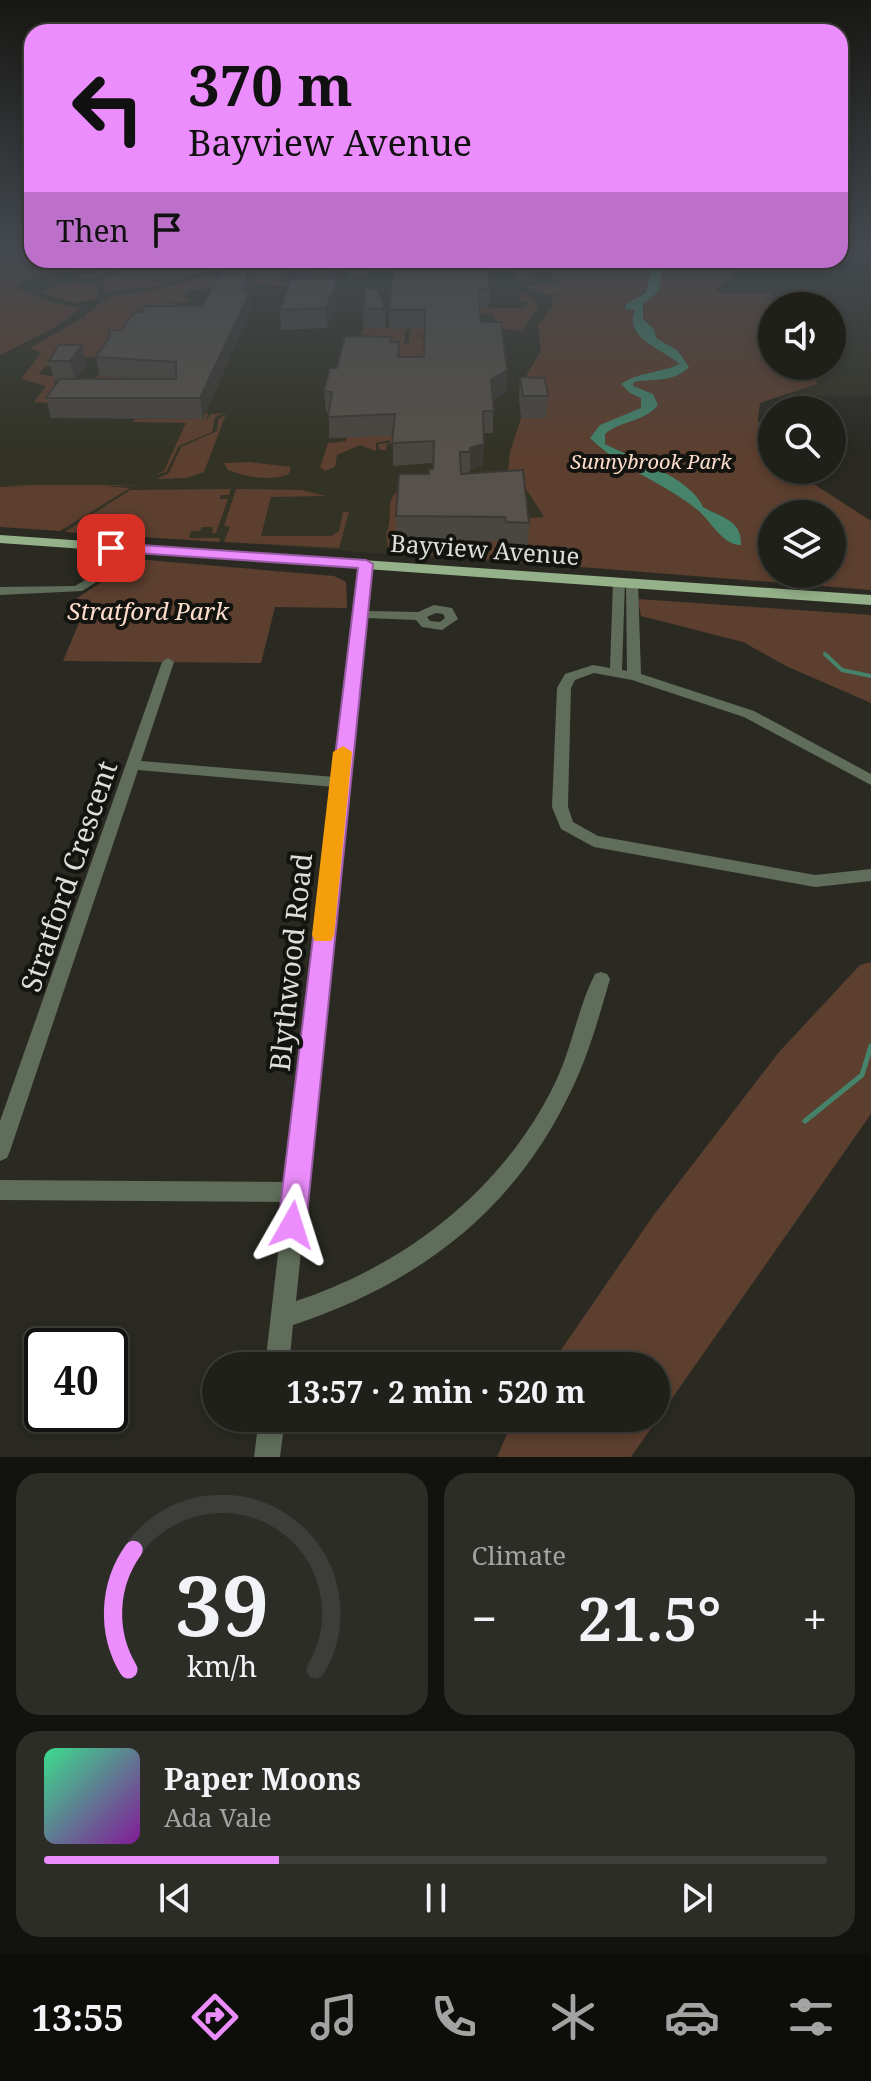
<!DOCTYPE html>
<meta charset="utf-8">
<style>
body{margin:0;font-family:"Noto Serif",serif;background:#2d2d27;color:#f1f3f6;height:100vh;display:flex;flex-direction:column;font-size:30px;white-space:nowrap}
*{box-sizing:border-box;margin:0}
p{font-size:26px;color:#a2a3a2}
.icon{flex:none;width:44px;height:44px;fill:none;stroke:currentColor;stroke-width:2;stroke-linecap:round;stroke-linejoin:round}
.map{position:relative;height:1457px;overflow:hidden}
.side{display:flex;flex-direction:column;gap:16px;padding:16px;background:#12120e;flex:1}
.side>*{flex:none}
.guide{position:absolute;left:24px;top:24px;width:824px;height:244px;border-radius:24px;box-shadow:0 4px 12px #0003,0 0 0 2px #3d3e39;background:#eb8dfc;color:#111;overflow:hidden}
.tools{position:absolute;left:758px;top:292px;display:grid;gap:16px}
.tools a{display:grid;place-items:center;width:88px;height:88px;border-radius:50%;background:#20201a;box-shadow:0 4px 12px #0003,0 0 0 2px #3d3e39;font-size:40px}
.speed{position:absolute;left:24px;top:1328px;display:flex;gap:16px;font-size:40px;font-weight:700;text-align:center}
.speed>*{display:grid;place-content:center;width:104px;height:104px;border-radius:50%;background:#20201a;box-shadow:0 4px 12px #0003,0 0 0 2px #3d3e39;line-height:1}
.speed .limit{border:4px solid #111;border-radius:12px;background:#fff;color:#111}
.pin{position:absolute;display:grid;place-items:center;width:68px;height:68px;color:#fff;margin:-34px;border-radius:16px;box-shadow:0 4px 12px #0006}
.me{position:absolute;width:88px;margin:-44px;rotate:6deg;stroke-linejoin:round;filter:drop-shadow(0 0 6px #0008)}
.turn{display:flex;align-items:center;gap:28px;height:168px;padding:0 32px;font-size:36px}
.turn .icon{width:104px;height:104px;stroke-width:2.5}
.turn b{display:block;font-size:56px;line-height:68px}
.then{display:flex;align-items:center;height:76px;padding:0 32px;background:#0003;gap:16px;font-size:30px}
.big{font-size:60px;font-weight:700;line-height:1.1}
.side .card{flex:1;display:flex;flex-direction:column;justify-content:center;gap:12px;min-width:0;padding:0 28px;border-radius:24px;background:#2d2d27}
.side .dial{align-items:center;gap:0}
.dial svg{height:208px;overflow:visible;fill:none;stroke:#3d3e39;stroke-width:7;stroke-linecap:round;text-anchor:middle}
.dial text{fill:#f1f3f6;stroke:none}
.song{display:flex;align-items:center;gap:24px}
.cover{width:96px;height:96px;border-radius:12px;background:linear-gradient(135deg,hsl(150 70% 55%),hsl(290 70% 35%))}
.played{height:8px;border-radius:4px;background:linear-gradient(90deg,#eb8dfc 30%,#3d3e39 30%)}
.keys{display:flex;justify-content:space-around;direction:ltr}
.heat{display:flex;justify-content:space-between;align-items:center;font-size:44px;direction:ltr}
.side .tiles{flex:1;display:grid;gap:16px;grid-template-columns:1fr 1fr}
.card:last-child{grid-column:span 2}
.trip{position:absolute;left:202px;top:1352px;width:468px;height:80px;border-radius:40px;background:#20201a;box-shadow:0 4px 12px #0003,0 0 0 2px #3d3e39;font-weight:700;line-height:80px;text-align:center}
.tab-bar{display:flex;height:128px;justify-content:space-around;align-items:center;background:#0d0d0a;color:#a2a3a2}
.tab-bar .icon{width:56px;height:56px}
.tab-bar .active{color:#eb8dfc}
.tab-bar b{font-size:36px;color:#f1f3f6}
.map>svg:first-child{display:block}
.built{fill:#323225}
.green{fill:#5c3f2f;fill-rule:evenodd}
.water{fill:#45836b}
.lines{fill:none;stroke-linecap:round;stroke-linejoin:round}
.stream-far1{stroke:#45836b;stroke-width:4}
.stream{stroke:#45836b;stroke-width:5}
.minor{fill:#606d5a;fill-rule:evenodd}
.major{fill:#94b189;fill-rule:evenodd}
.wall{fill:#4a4640}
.shaded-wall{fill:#3c3934}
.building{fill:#56514a;stroke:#3c3934;stroke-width:2}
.route{fill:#eb8dfc;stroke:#995ca4;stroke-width:2}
.slow{fill:#f59e0b}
.labels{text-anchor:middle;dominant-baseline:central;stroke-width:8;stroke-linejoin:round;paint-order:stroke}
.far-park-label{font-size:20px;font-style:italic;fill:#fdddcc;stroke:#13130f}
.street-label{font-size:24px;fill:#deded9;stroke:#13130f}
.park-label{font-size:24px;font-style:italic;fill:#fdddcc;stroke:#13130f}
.near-street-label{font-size:28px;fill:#deded9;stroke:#13130f}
</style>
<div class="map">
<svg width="871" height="1457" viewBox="0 0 871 1457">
<rect width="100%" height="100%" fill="#2a2a23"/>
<path class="built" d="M840,249H871V396H786L815,370L810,366H832V306H772V334L726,312L716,289L732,276L737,260H840Z
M118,260H595L578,282L529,286L562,297L550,298L553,306L538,326L547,332L556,348L546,418L521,424L510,452V461L544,517L525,518L533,565L0,525V281Z"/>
<path class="green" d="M0,249H32V260L147,262L118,265L97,278L74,277L102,271C92,265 36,275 18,283L17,288L51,302L81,308L54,328L0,355Z
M174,260L235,262L160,286L106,292L102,281L126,268Z
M253,260H286L280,281L299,285C283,290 241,282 226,273Z
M502,260L506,261L515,277L510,264L579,260H737L732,276L716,289L718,293H771L773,297L763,300H783L789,306L776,302L781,306H772V317L761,318L772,320V366H810L815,370L817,384L760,403L758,420L772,449V470H792L871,521V590L405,553L388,547L386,533C394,520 384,500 398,491L397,540L504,541L505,546L525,518L544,517L528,492L508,471L510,452L521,418H546L525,378L541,351L538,331L541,330L537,326L553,305L550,297L562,296L543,294L525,286L559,283L549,272L528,273L566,269H514L517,274L527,273L534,282L519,281L521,283ZM772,514H832V574H772Z
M207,275L221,276L217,288L188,291L185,298H190L185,304L158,299L184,306L113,352L112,358L74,357L69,366H45L39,374L57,377L54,384C69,385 84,377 99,381L94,376L151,379L52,403L34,402L46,386L21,379L41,353L30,348L82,318L96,327L83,317L108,297L153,290Z
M80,282L96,285L99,291L94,300L73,303L40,293L61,284Z
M520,292L533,298L538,308L522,331L497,328L493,315L441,308H526L528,302H519Z
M366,328L406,329L404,345L409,342L410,329L425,328V335L415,336L425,337L423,403L339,361L340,355L361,341V331Z
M205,413H208L206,420L211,414L224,413L215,417L212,432L179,446L166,472L153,475L164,471L186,423L133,422L135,419H203Z
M226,414L204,472L186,478L156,479L169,473L181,447L217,431L218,420Z
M396,433L395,444H387L386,450H380L378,444L390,443V440L376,443V451L360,445L337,455L335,467L325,471L320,467L328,443L346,441V436Z
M250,462L291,467L289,474C271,482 246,477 228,470L224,463Z
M0,485H151L103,486L130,488L60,531L0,527V487L32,486Z
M231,489L229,495H221L220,499H228L216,533H212L213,527H202L200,531H191L189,538H220L219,542L65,532L130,490Z
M236,489L302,490L326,496L271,497L261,536H331L339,531L343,512H349L339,548L224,542L230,527L224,526Z
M135,559L334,576L346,582L347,608L275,607L261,663L63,661L89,599H76Z
M638,599L871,615V703L786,666L743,642L641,616Z
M871,962V1114L631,1457H497L514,1418H656V1366H550L653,1216L779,1052L860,965Z"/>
<path class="water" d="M660,260H673L663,268L658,292L643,304V319L654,329L656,338L678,351L689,367C673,383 654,378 634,382L633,386L653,394L658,405C645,422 621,420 605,434V444C632,458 691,478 703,507C722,518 742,520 741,545C724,546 711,522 699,511C665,483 621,469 590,438L600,425L641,408V398L630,393L621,384C639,372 660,373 680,364C663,349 623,338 635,310L625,309L626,304L646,293L652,268Z"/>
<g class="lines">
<path class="stream-far1" d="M825,654L842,670L871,676"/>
<path class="stream" d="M805,1121L862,1075L871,1046"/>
<path class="minor" d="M111,545L117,548L95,583L82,591L0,595V587L75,586L87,579L107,546Z
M366,561L372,564L367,611L418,612L434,605L452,608L458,619L442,630L422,627L416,620L366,618L296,1301C406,1265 504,1189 555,1083C572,1048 578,1007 595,974L601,972L607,974L610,979C598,1020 587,1061 567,1099C510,1215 414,1285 293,1325L289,1366H265L284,1202L0,1200V1180L287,1182L334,787L138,770L10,1151L7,1158L0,1161V1121L162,662L168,658L174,662L141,761L335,777L360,564ZM436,613L443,614L445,618L440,622L430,621L427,617Z
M619,579L625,582L622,670L627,671L626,584L632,580L638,584L641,674L754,711L871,774V785L744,717L632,680L594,673L575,680L571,688L568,807L573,822L598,836L815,875L871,869V881L815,887L594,847L561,829L552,807L557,688L565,674L593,665L610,668L613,582Z
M259,1418H285L280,1457H254Z"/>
<path class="major" d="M0,535L871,595V605L0,543Z"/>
</g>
<path class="wall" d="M241,260H253L255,274L249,292L251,310L203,419L51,418L46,398L58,381H54L49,361L82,345L86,366L77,379H145L99,376L96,357L122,330L202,306L233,275Z
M311,260H331L327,274H312Z
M344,260H365L366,277H350Z
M508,260H581L580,263H567L566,270L518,273L509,263Z
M393,270L490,289L489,308H480L481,322L507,370V391L493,400V433H483V466L470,470L469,473L529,523L528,547L505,546L504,541L397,540L396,516L433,469V463L393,466V436L329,438V412H326L324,391L337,368L391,342H399L400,357H424V329H389V310Z
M339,297L327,328L281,330L280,310Z
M363,308L385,309L386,329L363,328Z
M520,377L548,396L546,418H521L519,399Z"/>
<path class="shaded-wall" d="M252,260H253L255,274L249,294L250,292L251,310L203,419L200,398L243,292Z
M326,260H331L327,274Z
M519,260H567L566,270L518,273Z
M338,279L339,297L327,328L326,308Z
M82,345L86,366L75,382L70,361Z
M507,370V391L490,401L491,380Z
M484,444L483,466L470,470V448Z"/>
<path class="building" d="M241,260H252L243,292H250L200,398H46L60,379H176V362L96,357L110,336L109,331L122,330L134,312H141L145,306H202L219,275H233Z
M422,260H486L490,289H478L481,322H501L507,370L491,380L494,411H483L484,444L470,448V452H460L461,474L523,470L529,523L506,522L505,517L396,516L399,474H429V469H433L434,441L392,443L395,414L328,417L332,392L324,391L330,368H337L345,336L391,337L390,342H399L398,357H424L425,310H389L393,270L421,271Z
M290,279H338L326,308L280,310Z
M366,288H377L385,309L363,308Z
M59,345H82L70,361H49Z
M520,377L545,378L548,396H523Z"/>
<linearGradient id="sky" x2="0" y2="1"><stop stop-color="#171713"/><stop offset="0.55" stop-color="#444a50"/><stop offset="1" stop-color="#444a50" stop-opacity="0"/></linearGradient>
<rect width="871" height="453" fill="url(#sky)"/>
<path class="route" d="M111,543L366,560L373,564L306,1225L302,1235L292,1239L282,1235L278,1225L358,568L106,551L104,548Z"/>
<path class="slow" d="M343,746L352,752L334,935L331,941H315L312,935L333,752Z"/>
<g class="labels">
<g class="far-park-label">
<text x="651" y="461">Sunnybrook Park</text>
</g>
<g class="street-label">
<text transform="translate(485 549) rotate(4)">Bayview Avenue</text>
</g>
<g class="park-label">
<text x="148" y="610">Stratford Park</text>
</g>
<g class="near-street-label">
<text transform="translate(68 876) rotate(-71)">Stratford Crescent</text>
<text transform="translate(290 962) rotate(-84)">Blythwood Road</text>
</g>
</g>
</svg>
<div class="tools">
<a><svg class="icon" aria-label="sound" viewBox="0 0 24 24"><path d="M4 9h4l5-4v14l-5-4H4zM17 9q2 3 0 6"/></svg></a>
<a><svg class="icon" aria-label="search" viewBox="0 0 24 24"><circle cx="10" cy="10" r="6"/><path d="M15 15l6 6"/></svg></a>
<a><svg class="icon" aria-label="layers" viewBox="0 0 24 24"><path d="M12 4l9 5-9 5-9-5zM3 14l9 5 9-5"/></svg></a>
</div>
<div class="speed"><div class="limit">40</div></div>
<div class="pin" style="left:111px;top:548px;background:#d93025"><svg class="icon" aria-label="arrive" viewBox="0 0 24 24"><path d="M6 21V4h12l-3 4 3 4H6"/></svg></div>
<svg class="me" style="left:292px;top:1225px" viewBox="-20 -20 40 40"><path d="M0-17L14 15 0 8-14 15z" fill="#eb8dfc" stroke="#fff" stroke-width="4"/></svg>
<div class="trip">13:57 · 2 min · 520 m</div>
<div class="guide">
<div class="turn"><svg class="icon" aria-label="left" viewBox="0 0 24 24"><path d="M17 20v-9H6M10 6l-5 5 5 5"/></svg><div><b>370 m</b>Bayview Avenue</div></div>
<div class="then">Then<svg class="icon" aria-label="arrive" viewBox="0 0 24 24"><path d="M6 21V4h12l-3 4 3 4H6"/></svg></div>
</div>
</div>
<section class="side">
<div class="tiles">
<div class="card dial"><svg viewBox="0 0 100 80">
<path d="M14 69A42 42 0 1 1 86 69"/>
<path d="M14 69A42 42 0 0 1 16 23" stroke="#eb8dfc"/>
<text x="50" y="56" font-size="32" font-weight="700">39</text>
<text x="50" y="72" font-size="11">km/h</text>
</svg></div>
<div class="card"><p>Climate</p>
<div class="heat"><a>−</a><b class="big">21.5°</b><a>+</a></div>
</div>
<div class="card">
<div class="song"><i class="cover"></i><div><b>Paper Moons</b><p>Ada Vale</p></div></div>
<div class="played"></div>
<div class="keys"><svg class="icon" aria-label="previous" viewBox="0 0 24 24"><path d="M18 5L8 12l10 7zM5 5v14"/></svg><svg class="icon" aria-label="pause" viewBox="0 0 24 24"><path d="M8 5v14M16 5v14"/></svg><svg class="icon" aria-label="next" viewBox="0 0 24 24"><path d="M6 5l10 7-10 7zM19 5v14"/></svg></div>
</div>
</div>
</section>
<nav class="tab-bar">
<b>13:55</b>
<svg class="icon active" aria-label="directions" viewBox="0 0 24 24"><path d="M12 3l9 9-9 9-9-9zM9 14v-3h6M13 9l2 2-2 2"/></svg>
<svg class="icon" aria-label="music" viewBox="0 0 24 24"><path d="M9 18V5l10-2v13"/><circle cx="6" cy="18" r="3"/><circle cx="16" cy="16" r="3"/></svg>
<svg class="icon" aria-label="phone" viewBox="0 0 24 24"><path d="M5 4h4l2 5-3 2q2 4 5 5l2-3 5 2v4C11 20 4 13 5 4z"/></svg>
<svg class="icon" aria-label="climate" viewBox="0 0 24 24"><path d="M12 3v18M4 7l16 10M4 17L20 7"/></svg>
<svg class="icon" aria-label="car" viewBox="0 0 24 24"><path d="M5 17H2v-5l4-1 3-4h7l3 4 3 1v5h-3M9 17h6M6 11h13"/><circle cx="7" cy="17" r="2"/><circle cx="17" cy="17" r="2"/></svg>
<svg class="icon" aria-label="filters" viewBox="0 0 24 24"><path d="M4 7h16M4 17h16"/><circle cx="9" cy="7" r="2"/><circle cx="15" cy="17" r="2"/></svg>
</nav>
